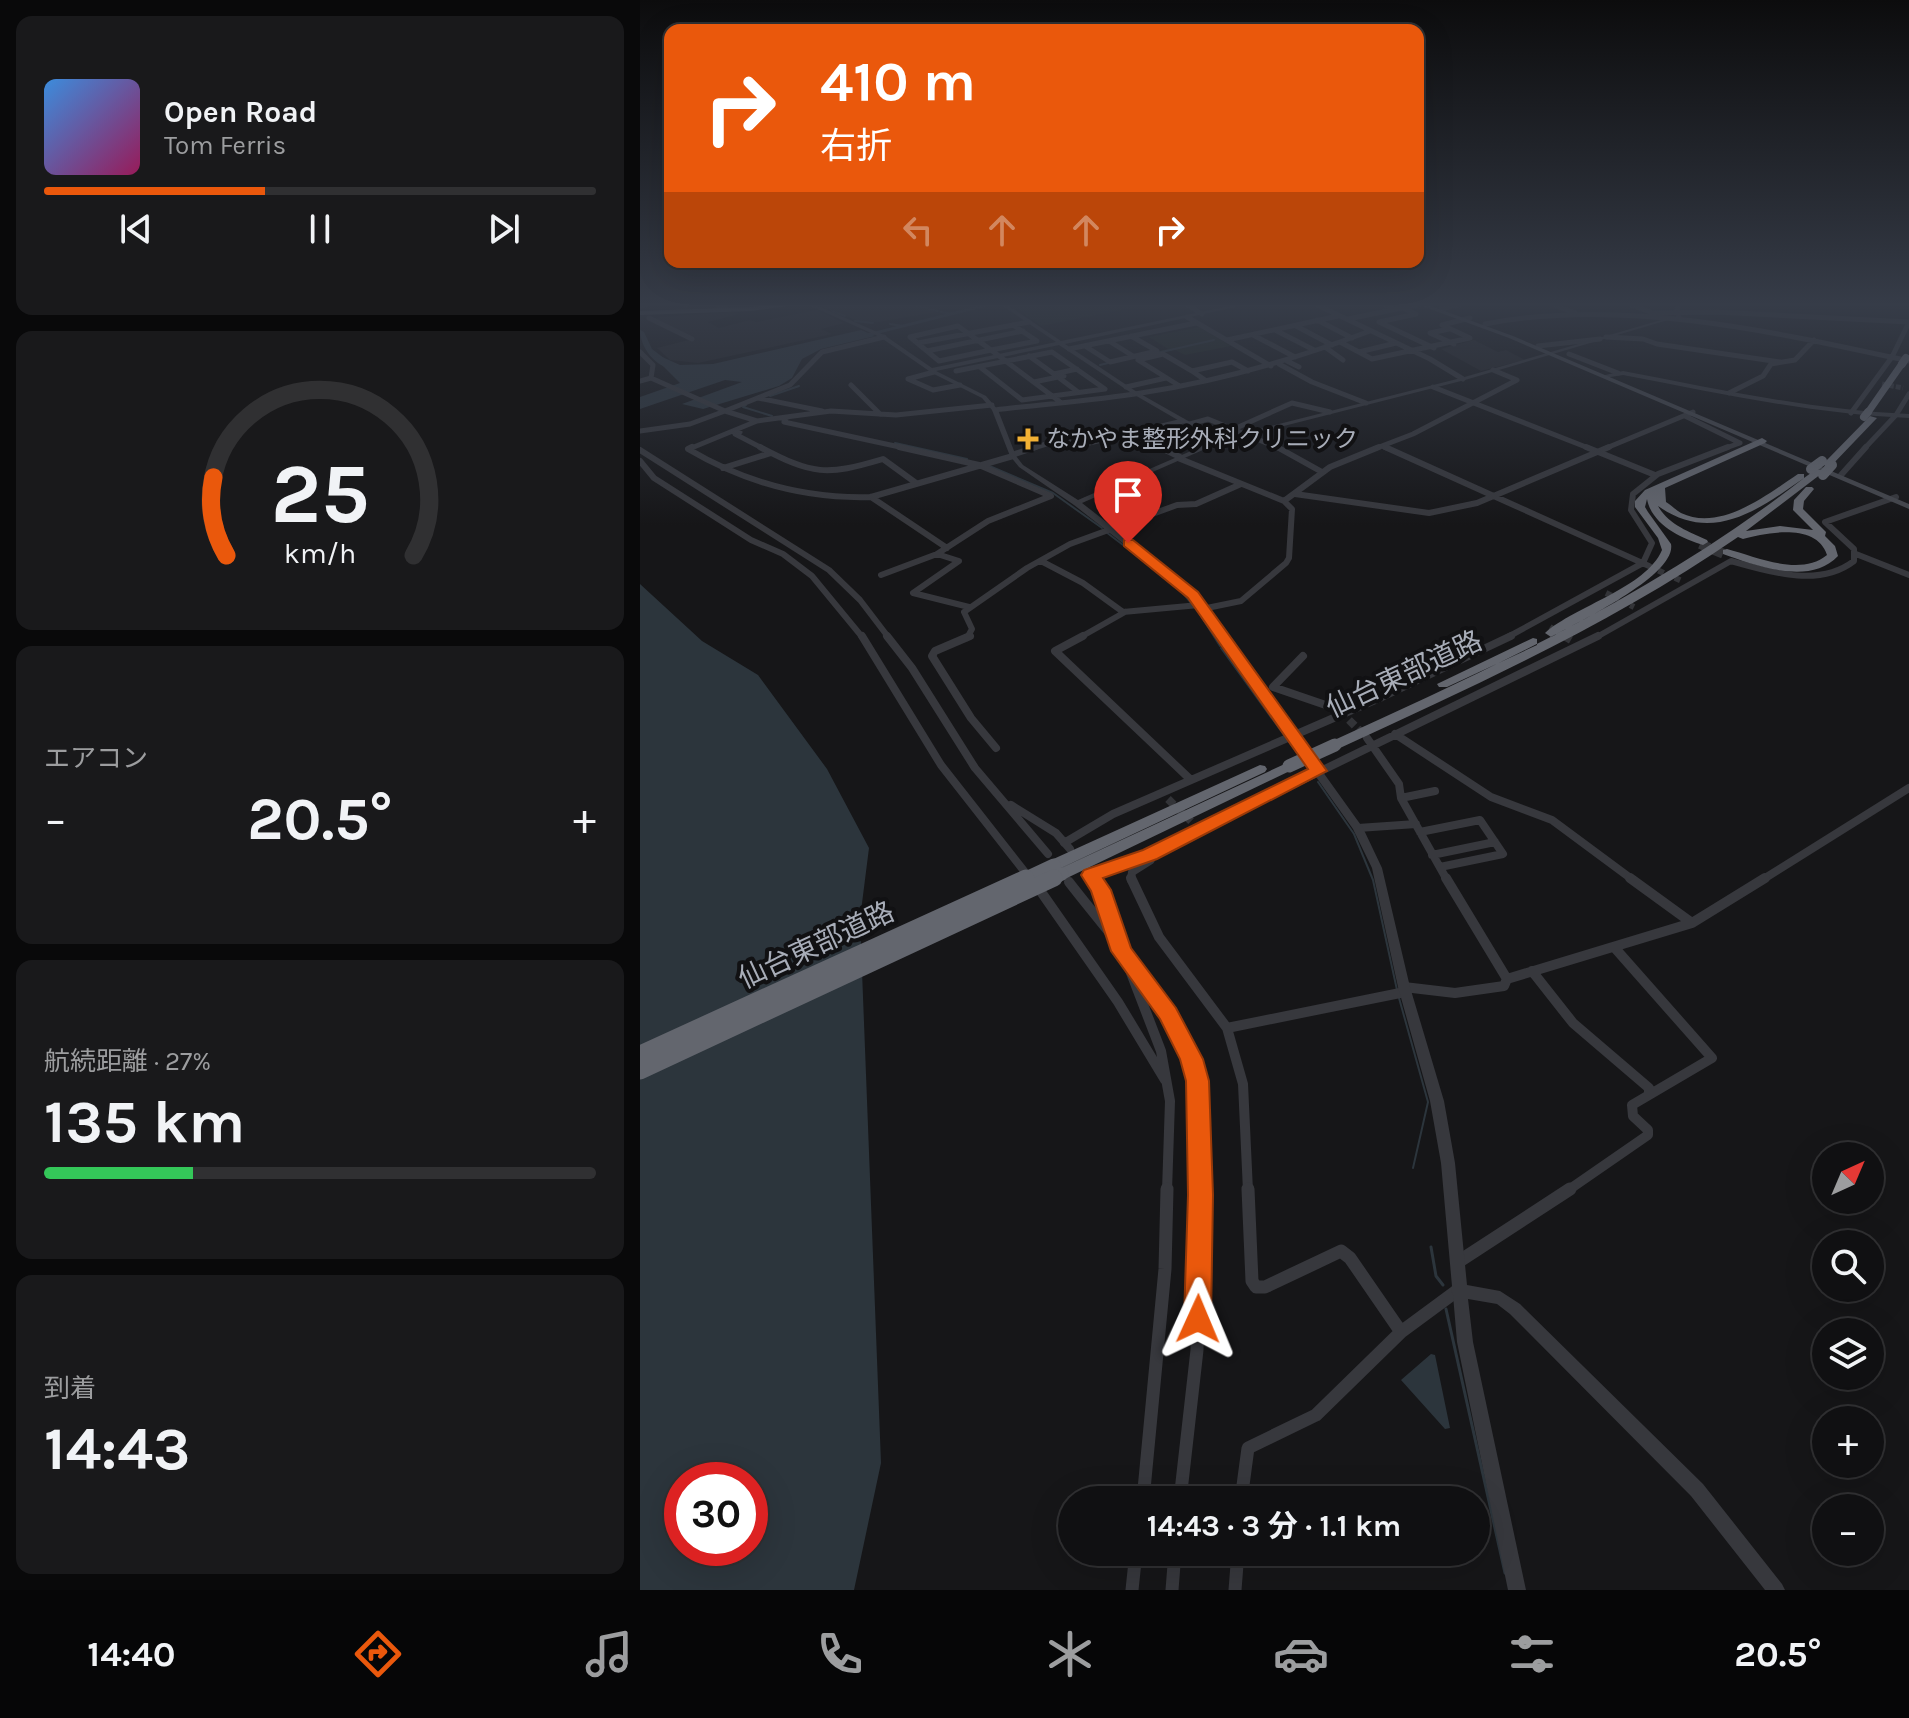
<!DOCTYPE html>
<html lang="ja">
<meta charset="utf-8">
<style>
body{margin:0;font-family:Karla,"Noto Sans JP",sans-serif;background:#19191b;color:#f1f3f6;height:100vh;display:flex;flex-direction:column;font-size:30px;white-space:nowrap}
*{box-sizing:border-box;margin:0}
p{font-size:26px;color:#9c9d9f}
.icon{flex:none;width:44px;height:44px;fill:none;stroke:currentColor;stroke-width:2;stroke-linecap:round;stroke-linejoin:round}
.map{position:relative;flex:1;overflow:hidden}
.drawer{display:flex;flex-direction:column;gap:16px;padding:16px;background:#09090a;width:640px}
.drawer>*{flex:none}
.hud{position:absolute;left:24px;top:24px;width:760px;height:244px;border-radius:16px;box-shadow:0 8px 32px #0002,0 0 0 2px #303032;background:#ea580c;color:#fff;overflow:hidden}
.needle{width:52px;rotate:44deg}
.controls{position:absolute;left:1172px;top:1142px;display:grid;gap:16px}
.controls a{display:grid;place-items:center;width:72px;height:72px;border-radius:50%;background:#101012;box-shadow:0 8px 32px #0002,0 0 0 2px #303032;font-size:40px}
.speed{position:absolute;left:24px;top:1462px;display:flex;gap:16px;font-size:40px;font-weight:700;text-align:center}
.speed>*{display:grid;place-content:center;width:104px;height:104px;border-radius:50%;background:#101012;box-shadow:0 8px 32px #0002,0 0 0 2px #303032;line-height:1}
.speed .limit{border:12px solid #d22;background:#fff;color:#111}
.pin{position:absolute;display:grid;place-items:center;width:68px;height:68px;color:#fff;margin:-82px -34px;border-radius:50% 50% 50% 0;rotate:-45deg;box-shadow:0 0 8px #0007}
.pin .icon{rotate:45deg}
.me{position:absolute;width:88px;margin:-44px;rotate:1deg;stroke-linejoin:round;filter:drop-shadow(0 0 6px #0008)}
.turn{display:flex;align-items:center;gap:28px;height:168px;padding:0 24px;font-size:36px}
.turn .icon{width:104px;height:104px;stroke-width:2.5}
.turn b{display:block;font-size:56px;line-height:68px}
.lanes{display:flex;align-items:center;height:76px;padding:0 24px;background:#0003;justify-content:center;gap:40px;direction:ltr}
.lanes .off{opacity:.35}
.big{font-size:60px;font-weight:700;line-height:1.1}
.drawer .tile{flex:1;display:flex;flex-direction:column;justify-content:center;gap:12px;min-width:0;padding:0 28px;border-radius:16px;background:#19191b}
.drawer .dial{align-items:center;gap:0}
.dial svg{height:208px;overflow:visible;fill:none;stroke:#303032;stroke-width:7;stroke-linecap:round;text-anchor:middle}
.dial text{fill:#f1f3f6;stroke:none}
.song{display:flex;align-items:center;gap:24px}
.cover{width:96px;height:96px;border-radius:12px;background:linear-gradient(135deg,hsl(210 70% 55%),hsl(330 70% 35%))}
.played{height:8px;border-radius:4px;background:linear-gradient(90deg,#ea580c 40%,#303032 40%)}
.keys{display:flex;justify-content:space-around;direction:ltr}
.heat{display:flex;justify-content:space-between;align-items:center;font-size:44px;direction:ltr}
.charge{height:12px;border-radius:6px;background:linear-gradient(90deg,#34c759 27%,#303032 0)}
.trip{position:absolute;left:418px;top:1486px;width:432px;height:80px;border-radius:40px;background:#101012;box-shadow:0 8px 32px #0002,0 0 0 2px #303032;font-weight:700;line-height:80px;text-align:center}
.menu{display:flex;height:128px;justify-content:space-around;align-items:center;background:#060607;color:#9c9d9f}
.menu .icon{width:56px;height:56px}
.menu .selected{color:#ea580c}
.menu b{font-size:36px;color:#f1f3f6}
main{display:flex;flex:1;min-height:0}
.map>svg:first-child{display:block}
.built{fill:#222225}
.green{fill:#1c231d}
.water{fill:#2c353c;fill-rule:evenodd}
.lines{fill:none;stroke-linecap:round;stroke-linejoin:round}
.stream-far1{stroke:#2c353c;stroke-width:2}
.stream{stroke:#2c353c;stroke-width:3}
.river{fill:#2c353c;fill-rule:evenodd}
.minor-tunnel-far2{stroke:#333438;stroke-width:5;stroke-dasharray:5 2;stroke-linecap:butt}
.minor-tunnel-far1{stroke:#333438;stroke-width:6;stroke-dasharray:6 3;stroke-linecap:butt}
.minor-tunnel{stroke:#333438;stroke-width:8;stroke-dasharray:8 4;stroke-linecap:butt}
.motorway-tunnel{stroke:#333438;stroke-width:10;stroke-dasharray:10 5;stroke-linecap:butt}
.minor-far4{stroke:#37383d;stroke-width:5}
.minor-far3{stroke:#37383d;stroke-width:6}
.minor-far2{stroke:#37383d;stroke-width:8}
.minor-far1{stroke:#37383d;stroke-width:10}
.minor{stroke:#37383d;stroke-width:13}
.tertiary{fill:#37383d;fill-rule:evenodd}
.secondary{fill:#45474d;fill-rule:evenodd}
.trunk{fill:#5b5e65;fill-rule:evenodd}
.motorway{fill:#63666e;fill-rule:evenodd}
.motorway-bridge-far3{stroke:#63666e;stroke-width:8}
.motorway-bridge-far2{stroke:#63666e;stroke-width:10}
.motorway-bridge-far1{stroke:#63666e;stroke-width:13}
.motorway-bridge{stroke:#63666e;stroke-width:17}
.route{fill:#ea580c;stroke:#983908;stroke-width:2}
.poi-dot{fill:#f2b134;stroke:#111113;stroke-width:3}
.labels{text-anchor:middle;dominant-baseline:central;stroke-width:8;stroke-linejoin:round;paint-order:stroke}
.far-poi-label{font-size:24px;fill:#a8adb8;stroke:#111113;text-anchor:start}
.street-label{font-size:28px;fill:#a8adb8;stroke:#111113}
</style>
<main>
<section class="drawer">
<div class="tile">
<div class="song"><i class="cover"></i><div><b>Open Road</b><p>Tom Ferris</p></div></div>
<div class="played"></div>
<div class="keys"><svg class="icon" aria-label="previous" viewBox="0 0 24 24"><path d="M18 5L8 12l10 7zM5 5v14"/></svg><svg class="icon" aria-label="pause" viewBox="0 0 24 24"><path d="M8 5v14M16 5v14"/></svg><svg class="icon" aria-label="next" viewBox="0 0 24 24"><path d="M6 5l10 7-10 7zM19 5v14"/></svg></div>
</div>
<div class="tile dial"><svg viewBox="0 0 100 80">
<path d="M14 69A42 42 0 1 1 86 69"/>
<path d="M14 69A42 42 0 0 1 9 39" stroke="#ea580c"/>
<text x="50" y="56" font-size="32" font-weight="700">25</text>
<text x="50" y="72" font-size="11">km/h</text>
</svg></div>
<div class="tile"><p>エアコン</p>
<div class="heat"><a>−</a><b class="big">20.5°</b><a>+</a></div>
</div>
<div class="tile"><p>航続距離 · 27%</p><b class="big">135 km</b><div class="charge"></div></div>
<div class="tile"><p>到着</p><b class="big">14:43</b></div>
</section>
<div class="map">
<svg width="1269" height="1590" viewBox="0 0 1269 1590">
<rect width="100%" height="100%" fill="#161618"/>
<path class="built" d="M190,302H259L297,312L238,322L218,321L180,306Z
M177,310L204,323L181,329L192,334L58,363L30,360L17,348L53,339L14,318L20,317L93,312L99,314L68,322L79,328L110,320L116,322Z
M834,340L858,352L866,350L885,360L841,371L801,349Z"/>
<path class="green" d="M379,302H503L507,305L401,326L371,304Z
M559,327L591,346L545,355L535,350L458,365L528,349L509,337Z"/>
<path class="water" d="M221,330L235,336L181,349L162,359L152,378L139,386L63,409L42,404L102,382L85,380L0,409V397L40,383L14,357L20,356L40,365L73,364Z
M0,584L62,641L118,675L187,769L229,848L220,919L241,1463L214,1590H0ZM42,1480H110V1548H42Z
M791,1354L795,1355L810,1428L805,1429L761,1380Z"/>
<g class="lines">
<path class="stream-far1" d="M262,302L298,311
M192,311L205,316
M301,312L312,314
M215,321L233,323
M250,324L263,326
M517,353L574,340
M460,365L468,363
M130,396L159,386
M106,405L103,407L132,416
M255,443L327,459
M347,465L413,493L462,528
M466,532L537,586L552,604
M556,608L580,646
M581,648L644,735
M649,742L658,754
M678,782L714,834L733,880L757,990
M759,998L788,1102L773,1168"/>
<path class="stream" d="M791,1247L796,1276L803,1285
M806,1309L865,1573"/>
<path class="river" d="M353,302H365L221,338L217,336Z
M0,330L4,332L12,349L33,365V369C15,367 0,347 0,330Z"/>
<path class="minor-tunnel-far2" d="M1242,384L1263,388"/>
<path class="minor-tunnel-far1" d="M1010,567L1042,581
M966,593L994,607
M910,627L927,638"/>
<path class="minor-tunnel" d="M924,636L931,640
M709,720L723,734
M528,799L553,823"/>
<path class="motorway-tunnel" d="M1060,544L1084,554"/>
<path class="minor-far4" d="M72,302L86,309
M543,302L562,314
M671,302L790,359L823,379
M906,302L935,313
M984,302L1013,313L1076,312L1269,322L1252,357L1211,413
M740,303L755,309
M45,305L58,302
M0,306L14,302
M763,308L776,314L739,322L794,348
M801,309L829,302
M547,317L631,366
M1039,317L1037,309L1041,302
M9,318L52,339
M708,319L781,304
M677,320L712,338
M845,324C981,297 1135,332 1269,361
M318,326L351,350L299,361L270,337Z
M656,326L692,345
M809,329L790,333L814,344
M635,330L674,350
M613,335L655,357
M966,337L1003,339L1017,344L1140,362
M587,340L698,316
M469,341L493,356
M700,342L732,359L830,338L802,325L830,318
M278,343L389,322
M445,346L470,362L517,351L491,336
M898,346L960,339
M685,347L703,360
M429,349L556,323
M351,350L419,401
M351,350L397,341L373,325
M287,351L383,331
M0,352L13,365L11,378
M719,352L756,343
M929,354L978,373
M389,356L414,374L437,369
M647,361L659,367
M639,364L672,382L726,403
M316,371L412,352L465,389L382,400L340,367
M294,372L268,379L293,390L320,385
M424,376L418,377L438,392
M565,380L552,371L592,362L608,371
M0,381L11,378L85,411L117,421L191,411L256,415L352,405
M394,382L418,377
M211,385L240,414
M538,385L498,360L523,354L552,371
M486,387L526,378
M793,387L951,449
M1089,393L1123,376L1131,364L1155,360L1174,340
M118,398L182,411
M355,410C403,404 452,401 501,393C579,381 656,359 730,331
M1045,416L1100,443L1083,449
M146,419L144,422L269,449
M550,424L568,419L641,449
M594,429L652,403L690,412
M0,431L50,424L85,411L150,385L182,352L244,337
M100,432L95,434L124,449
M492,435L524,449
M744,447L749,449
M49,449L117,421
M390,449L426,438L445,444L543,421
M734,449L773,434L877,380L853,370
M964,449L1053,412
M1224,449L1256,415L1269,394"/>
<path class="minor-far3" d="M52,447L48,449C104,482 165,499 231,497L373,456
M120,447C173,475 186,476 243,459L276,483
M519,447L540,457
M637,447L682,472
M745,447L1009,566
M946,447L1015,475
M0,450L189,570L220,600L249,638
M372,455L396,447
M538,458L644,501L652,509L649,558L646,563L601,601L562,609
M0,461L14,478L111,540L143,554L172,576L223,638
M83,468L131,453
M1201,475L1226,447
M655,494L789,513L837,503L969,447
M231,497L307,548
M644,501L690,467L739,447
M297,554L319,561L273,593L329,607
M1216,554L1269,575
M401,561L443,583L483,612L559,605
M241,575L297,554L348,521L411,496L339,465L259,447
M327,638L332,629L324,612L387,568L430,544L537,505L556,504L601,484
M439,638L485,612
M866,638L1003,563L1012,543L991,510L993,494L1018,474L1088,447
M955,638L1091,561C1130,572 1179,588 1214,561V549L1185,522L1256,497"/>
<path class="minor-far2" d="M222,636L301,765L388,876
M247,636L272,668L335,768L408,854
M330,636L295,651L292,656L331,718L356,748
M443,636L415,651L551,780
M663,656L633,687L706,712
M755,734L851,797L912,820L993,880
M727,738L759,784L761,798L807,880
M761,798L795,791
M371,805L416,833L430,849
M718,828L776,824
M780,832L840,820L863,854L800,867
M424,843L473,814L742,697L871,636
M792,855L855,842
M446,868L454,880
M451,875L539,840L958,636
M491,880L492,872L511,860L512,853
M1122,880L1269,788"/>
<path class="minor-far1" d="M453,878L461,890L478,942
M491,878L519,937L587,1028L603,1084L608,1191
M806,878L867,979
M990,878L1052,923
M429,882C468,933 547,1019 558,1081C564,1116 559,1156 560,1191
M397,886L478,1002L525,1080
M488,965L521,1051L530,1101L527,1191
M892,971L933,1023L1009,1088V1094
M764,987L815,993L864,986L867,979L1052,923L1125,878
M587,1028L765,992
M927,1191L1008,1135V1130L993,1116L992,1105L1072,1058L974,947"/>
<path class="minor" d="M608,1189L612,1281L616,1287H625L701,1251L710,1258L761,1332
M818,1262L930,1189
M503,1500L525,1269L527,1189
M540,1500L557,1350L560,1189
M601,1500L608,1448L676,1415L761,1332L818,1290
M492,1590L496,1552
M532,1590L535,1552
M595,1590L598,1552"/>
<path class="tertiary" d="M162,302H169L244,335L292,368L416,342L357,302H363L421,341L609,302H619L425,344L497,392L580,439L821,378L1028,318V320L825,380L581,442L442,503L551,588L723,828L742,868L770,987L804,1101L815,1163L827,1285L860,1291L880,1304L1063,1484L1142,1584L1145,1590H1125L1051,1496L870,1314L857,1304L828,1299L833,1342L886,1590H868L817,1342L813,1295L811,1290L812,1286L801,1163L790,1101L758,987L732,868L713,829L545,592L434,505L379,467L370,456L352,410L342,398L292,373L240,337ZM419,345L493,394L574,441L438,500L383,465L376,456L358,410L346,396L296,371Z
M983,371C1078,389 1172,410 1269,414V418C1172,414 1078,393 983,375L964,378L961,376Z"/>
<path class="secondary" d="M771,302H780L873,336L1269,504V509L869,338Z"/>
<path class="trunk" d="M159,302H180L111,311L0,315V311L111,307Z"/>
<path class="motorway" d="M1259,362L1266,364L1231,414H1225L1224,412Z
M1230,416L1237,418L1191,466H1185V462Z
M1122,438L1127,441L1125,443L1025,488L1026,502C1031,505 1036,510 1041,513C1080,532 1127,495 1158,474H1164V478L1175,470H1181V474L1106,531L1140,526L1173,530L1153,510L1154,500L1166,487H1172L1174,489L1164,501L1163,509L1186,532L1185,536L1195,546L1198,556C1170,586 1117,566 1083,554V550L1087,549C1117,557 1160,577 1187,555C1177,523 1128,532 1103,539L1098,537C974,623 836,685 700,748H690L688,745L690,742C857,666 1018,592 1164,478C1117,511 1072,544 1018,506C1028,524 1049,532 1067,540L1068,542L1063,545C1041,538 1012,525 1007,499L1005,507L1008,512L1031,544C1037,575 940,621 915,635L911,637L905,633C935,606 1006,588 1022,550L1018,538L995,507V501L1005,490Z
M893,638L897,639V645L807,687H799L797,684Z
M649,762L654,763L656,766L654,769L427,878H417L414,874L417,870Z
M620,765L625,766L627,769L625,772L419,869L414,870L407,865L409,861Z"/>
<path class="motorway-bridge-far3" d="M1262,364L1266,358
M1224,417L1228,412"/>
<path class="motorway-bridge-far2" d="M1171,469L1182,461
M1183,475L1192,465"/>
<path class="motorway-bridge-far1" d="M649,766L695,745
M382,880L414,865
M410,880L422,874"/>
<path class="motorway-bridge" d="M0,1054L386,878
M0,1071L414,878"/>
</g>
<linearGradient id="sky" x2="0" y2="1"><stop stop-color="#0c0c0d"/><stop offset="0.58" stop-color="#363c48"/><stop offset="1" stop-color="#363c48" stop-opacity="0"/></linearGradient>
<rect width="1269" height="525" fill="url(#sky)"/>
<path class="route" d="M484,540H493L558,592L687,771L517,859L463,878L471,890L491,948L536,1008L563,1059L569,1081L573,1195L571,1319L567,1328L558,1332L548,1328L544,1319L548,1195L546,1081L540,1059L520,1019L471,951L451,891L441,875L444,870L503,850L668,769L548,598L484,546Z"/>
<path class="poi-dot" d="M384 427h8v8h8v8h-8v8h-8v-8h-8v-8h8z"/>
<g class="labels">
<g class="far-poi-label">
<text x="406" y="439">なかやま整形外科クリニック</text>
</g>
<g class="street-label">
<text transform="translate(764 674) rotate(-25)">仙台東部道路</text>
<text transform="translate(176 945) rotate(-25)">仙台東部道路</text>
</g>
</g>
</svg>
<div class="controls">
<a><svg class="needle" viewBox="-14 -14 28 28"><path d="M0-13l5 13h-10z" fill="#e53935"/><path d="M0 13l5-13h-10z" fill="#9c9d9f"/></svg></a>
<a><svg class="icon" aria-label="search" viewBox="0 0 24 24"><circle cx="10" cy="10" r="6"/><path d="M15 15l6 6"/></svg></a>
<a><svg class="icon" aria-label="layers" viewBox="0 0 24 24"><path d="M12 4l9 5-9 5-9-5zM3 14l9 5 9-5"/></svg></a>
<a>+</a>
<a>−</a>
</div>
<div class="speed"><div class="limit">30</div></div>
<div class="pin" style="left:488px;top:543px;background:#d93025"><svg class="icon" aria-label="arrive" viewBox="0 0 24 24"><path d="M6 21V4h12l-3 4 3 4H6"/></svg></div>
<svg class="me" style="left:558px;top:1319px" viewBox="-20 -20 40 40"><path d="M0-17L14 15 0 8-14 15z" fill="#ea580c" stroke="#fff" stroke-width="4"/></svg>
<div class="trip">14:43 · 3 分 · 1.1 km</div>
<div class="hud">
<div class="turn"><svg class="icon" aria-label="right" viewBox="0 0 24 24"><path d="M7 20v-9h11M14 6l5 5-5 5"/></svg><div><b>410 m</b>右折</div></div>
<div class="lanes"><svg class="icon off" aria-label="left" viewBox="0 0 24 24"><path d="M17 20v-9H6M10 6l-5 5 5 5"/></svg><svg class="icon off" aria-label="ahead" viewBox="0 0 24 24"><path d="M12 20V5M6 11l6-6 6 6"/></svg><svg class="icon off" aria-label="ahead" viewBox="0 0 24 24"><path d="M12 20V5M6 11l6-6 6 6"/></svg><svg class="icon" aria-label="right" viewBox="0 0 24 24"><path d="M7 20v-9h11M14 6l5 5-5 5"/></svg></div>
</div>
</div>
</main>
<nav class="menu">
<b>14:40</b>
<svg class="icon selected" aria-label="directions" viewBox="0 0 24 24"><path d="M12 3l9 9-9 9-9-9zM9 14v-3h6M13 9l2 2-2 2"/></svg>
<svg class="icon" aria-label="music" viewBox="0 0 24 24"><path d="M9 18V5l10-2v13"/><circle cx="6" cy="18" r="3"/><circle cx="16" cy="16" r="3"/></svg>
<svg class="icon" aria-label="phone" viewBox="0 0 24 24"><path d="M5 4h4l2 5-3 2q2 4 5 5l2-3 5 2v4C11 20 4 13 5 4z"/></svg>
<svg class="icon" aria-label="climate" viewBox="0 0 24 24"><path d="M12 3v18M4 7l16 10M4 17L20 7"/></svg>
<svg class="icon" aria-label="car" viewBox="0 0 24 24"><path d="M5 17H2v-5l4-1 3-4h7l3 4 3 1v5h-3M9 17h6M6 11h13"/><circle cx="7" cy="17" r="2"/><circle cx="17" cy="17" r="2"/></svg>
<svg class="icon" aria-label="filters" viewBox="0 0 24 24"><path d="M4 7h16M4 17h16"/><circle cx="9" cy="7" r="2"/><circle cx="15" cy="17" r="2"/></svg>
<b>20.5°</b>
</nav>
